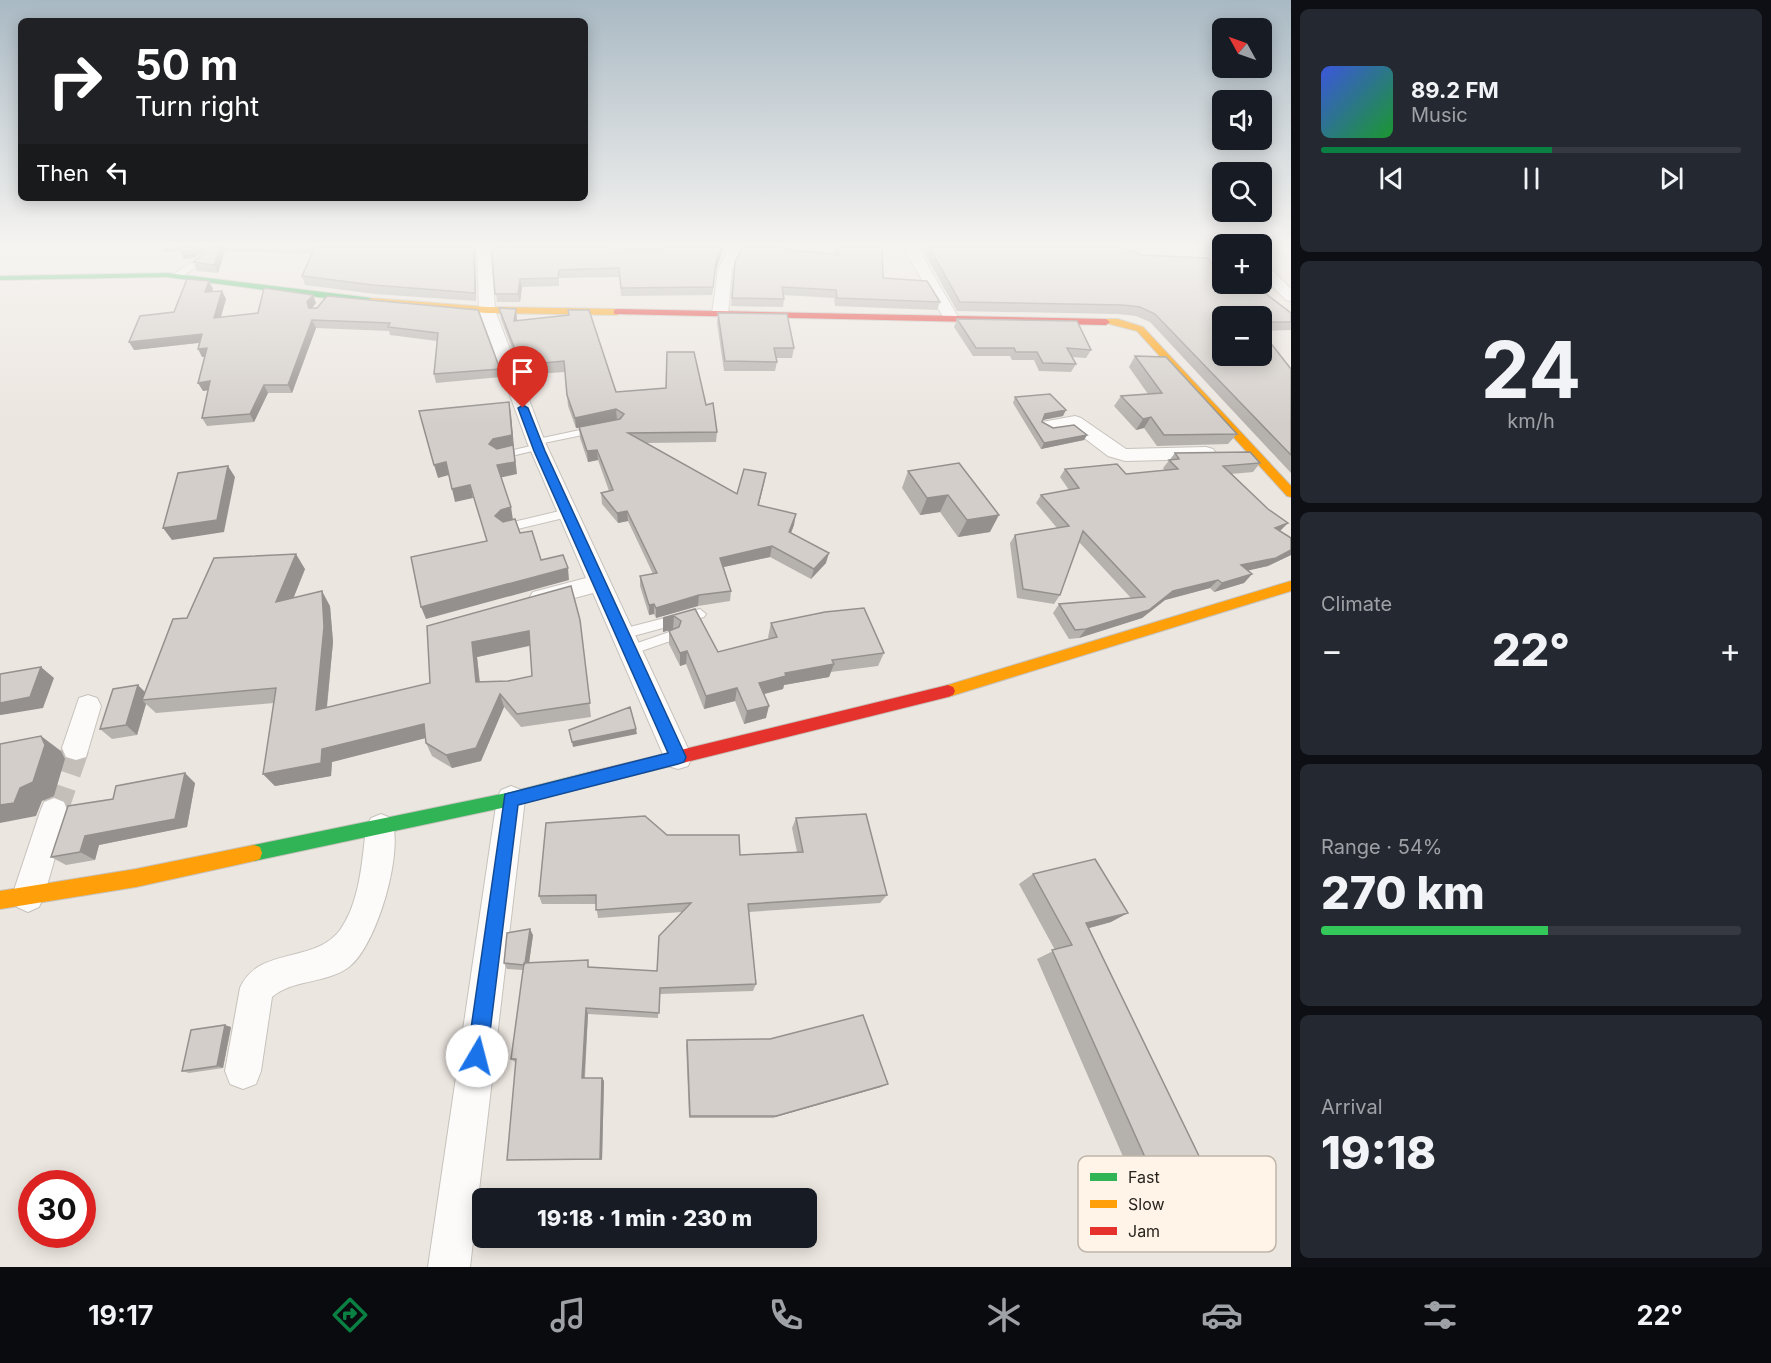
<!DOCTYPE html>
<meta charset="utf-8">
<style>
body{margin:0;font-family:Inter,sans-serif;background:#242831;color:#f1f3f6;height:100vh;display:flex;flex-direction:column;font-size:22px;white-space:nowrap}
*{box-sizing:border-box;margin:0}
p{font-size:20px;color:#9ea1a6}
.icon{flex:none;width:33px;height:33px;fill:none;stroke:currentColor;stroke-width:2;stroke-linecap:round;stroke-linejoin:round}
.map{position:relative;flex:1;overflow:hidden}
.details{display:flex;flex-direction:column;gap:9px;padding:9px;background:#0d0f14;width:480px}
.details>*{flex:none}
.top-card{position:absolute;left:18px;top:18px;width:570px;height:183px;border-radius:9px;box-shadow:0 3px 15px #0003;background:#202124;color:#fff;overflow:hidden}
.needle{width:39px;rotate:310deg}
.tools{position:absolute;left:1212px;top:18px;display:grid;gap:12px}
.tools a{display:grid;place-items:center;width:60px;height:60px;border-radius:9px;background:#171b24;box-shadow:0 3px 15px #0003;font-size:30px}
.speed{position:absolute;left:18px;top:1170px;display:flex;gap:12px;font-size:30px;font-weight:700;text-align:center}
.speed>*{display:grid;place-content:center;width:78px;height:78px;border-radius:50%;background:#171b24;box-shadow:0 3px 15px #0003;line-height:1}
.speed .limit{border:9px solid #d22;background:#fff;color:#111}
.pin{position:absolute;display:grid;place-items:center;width:51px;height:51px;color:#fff;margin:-62px -26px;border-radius:50% 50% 50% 0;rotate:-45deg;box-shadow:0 0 6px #0007}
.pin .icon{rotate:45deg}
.me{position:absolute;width:66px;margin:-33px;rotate:8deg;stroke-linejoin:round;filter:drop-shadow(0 0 4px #0008)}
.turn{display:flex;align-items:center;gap:21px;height:126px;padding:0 18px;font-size:27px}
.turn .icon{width:78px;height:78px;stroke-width:2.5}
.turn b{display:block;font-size:42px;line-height:51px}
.then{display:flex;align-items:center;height:57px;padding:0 18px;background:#0003;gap:12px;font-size:22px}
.big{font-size:45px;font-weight:800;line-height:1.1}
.details .widget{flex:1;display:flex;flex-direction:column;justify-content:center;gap:9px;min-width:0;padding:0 21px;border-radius:9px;background:#242831}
.details .dial{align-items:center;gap:0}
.dial b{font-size:78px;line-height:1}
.song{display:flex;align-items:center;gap:18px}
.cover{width:72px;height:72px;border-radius:9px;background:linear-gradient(135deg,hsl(230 70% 55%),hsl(130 70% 35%))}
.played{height:6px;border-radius:3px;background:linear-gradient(90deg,#0b8043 55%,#363941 55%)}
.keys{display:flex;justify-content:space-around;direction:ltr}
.heat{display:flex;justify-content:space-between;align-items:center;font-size:33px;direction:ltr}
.charge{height:9px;border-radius:4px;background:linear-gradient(90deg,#34c759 54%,#363941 0)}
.trip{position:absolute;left:472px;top:1188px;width:345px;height:60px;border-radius:9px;background:#171b24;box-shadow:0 3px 15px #0003;font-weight:800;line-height:60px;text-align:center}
.tab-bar{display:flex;height:96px;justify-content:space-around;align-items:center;background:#090b0e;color:#9ea1a6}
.tab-bar .icon{width:42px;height:42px}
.tab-bar .selected{color:#0b8043}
.tab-bar b{font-size:27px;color:#f1f3f6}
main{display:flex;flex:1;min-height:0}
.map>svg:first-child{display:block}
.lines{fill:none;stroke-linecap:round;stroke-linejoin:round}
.street-tunnel{stroke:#c5bfb9;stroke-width:27;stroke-dasharray:27 14;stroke-linecap:butt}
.lane-casing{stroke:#c6c2bc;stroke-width:2}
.street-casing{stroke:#c6c2bc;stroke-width:2}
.fast-casing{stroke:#c6c2bc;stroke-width:2}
.slow-casing{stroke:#c6c2bc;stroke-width:2}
.jam-casing{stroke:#c6c2bc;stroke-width:2}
.lane{fill:#fcfbfa;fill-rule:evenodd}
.street{fill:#fcfbfa;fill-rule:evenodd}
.fast{fill:#30b455;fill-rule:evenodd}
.slow{fill:#ff9f0a;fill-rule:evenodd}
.jam{fill:#e5322d;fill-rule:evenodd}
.wall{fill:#b5b1ad;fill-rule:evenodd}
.shaded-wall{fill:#94908d}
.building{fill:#d3cec9;stroke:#94908d;stroke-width:1.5;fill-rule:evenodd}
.route{fill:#1a73e8;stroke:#114b97;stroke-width:1.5}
.key{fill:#fff4e7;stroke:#beb5ab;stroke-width:1.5}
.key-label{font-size:16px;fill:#27231f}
</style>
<main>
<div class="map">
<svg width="1291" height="1267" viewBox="0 0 1291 1267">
<rect width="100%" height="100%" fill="#ece6e0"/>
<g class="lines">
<path class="street-tunnel" d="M54,812L76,748"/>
<g class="lane-casing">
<path id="lane" d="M216,247H224L180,278H174V274Z
M594,427L597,428V432L539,444L543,447L541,449L499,459L494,456L496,454L535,445L531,442L533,440Z
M568,509L572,510L573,513L572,516L505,532L500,528L505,524Z
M700,609L706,614L704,617L622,639L618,637L616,634L618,631L622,629Z
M672,631L676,633L678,636L676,639L630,655L626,653L624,650L626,647Z"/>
</g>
<g class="street-casing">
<path id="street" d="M477,247H491L495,310L545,442L692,757L688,766L678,769L668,766L593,593L541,607L533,604L529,598L533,592L586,578L527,442L479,310Z
M726,247H740V254L732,270L728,314L720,319L712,314L718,270L726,254Z
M903,247H917L958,317L955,320H945Z
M1262,264L1267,265L1291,289V301L1286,300L1262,276Z
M1075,416L1081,418L1126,449L1206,447L1213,449L1216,453L1213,457L1206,459L1125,461L1108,456L1071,428L1049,432L1040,426L1042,422Z
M88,695L97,698L101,706L86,757L76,760L66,757L62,748L79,698Z
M511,786L521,790L525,799L470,1267H428L497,799L501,790Z
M54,798L64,802L68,812L44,896L39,907L28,912L17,907L12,896L40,812L44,802Z
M381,814L391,818C405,849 377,946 349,967C326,984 293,979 272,997L261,1071L256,1084L243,1089L230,1084L225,1071L240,988C258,946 315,964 340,930C360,902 362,861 366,828L371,818Z"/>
</g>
<g class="fast-casing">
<path id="fast" d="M167,273L371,298L375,301L371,304L167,277L0,280V276Z
M594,771L600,773L602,778L600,783L511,806L254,861L248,859L246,853L248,847L254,845L511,792Z"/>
</g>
<g class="slow-casing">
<path id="slow" d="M371,298L487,307L617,309L621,312L617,315L487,313L368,303L367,301Z
M1118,319L1143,327L1291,486V497L1287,496L1137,331L1102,322L1106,319Z
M1291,581V591L948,697L943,695L941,691L943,687L948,685Z
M254,845L260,847L262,853L260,859L254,861L136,887L0,909V891L136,869Z"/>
</g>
<g class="jam-casing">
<path id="jam" d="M617,309L1106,319L1110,322L1106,325L614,314V310Z
M948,685L953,687L955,691L953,695L948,697L594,785L588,783L586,778L588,773L594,771Z"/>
</g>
<use href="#lane" class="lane"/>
<use href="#street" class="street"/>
<use href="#fast" class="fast"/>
<use href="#slow" class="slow"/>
<use href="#jam" class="jam"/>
</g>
<path class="wall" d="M220,247H475L476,301L375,294L305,285L302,276L312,254L225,251L218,273L197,271L193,262Z
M491,247H608V248L661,249L662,247H724L716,270L712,295L621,296L619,277L559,278V286L522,287L520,302H497Z
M741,247H783V249L835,255L834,251L835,247H882L883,278L940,302L937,310L835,306L834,298L783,295L784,299L783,307L731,306L735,262L741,250Z
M921,247H1121L1123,250L1140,255L1215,267L1291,313V330L1262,331V316H1222L1291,369V473L1150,322L1136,316L1118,314L957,311Z
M209,281L213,289L212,292L222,291L226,299L221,317L258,313L316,303L312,308L478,310L500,369L501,377L436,383L434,374L437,341L390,335L389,331L316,328L292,393H268L254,422L207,426L202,418L208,390L203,391L205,357H202L199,343L134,350Z
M499,308L517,319V320L616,392L706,405L717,432L716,442L647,443L737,494L766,473L759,505L794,525L791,533L826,563L811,579L770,557L724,567L731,591L730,601L698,606L656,618L654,614L649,615L640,586V576L653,574L628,521L618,523L602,504L601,493L609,491L598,460L588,462L580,438L579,428H576L568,406L565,372L522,375L501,319Z
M718,313L794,348L792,358H776L777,362L775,371H724L717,323Z
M957,319L1091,350L1086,358L1072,357L1076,364L1071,372L1039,371L1034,360H1012L1010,356H973L954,327Z
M1135,356L1237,434L1228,444L1157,446L1144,428L1136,430L1114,406L1121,396L1148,394L1129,367Z
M1015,397L1063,416L1043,420L1042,422L1053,428L1087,435L1084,440L1041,449L1013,403Z
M1175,453L1260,463L1253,472L1231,474L1280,531L1291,538V555L1268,566L1248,570L1252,574L1244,583L1214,592L1210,588L1165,600L1142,618L1079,638L1069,639L1053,613L1059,604L1131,598L1079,542L1060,595L1054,604L1017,598L1010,543L1015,535L1057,528L1036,503L1041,495L1069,490L1060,477L1065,469L1126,474L1165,471L1163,468Z
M959,463L990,532L958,537L940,512L920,515L902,488L908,471Z
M305,569L293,598L330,606L333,642L327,708L430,683L427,626L580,620L591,717L521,727L504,707L481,761L452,768L432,756L426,743L425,738L332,762L331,776L275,786L263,774L274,703L156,713L146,704L137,735L112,739L100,729L145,692L187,618ZM530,646L532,676L508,681L480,682L477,657Z
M695,609L718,652L769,639L768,637L771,623L884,653L878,666L831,672L829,677L784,685L783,689L764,694L766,718L744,724L735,701L704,709L686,664L680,666L669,644V631L673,629L663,632V618Z
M195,783L187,827L99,845L95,860L66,865L51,857L113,799Z
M796,818L887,895L880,903L749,912L756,984L753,991L659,994L658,1018L588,1014L585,1078H602L604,1081L602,1160H507L516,1063L511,1059L523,970L507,969L504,963L533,935L529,963L657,971L682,912L598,918L596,904H542L539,896L667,835L740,855L797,852L792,828Z
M1033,874L1111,922L1089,928L1215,1189L1190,1188L1131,1175L1037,959L1055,950L1019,884Z
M231,1027L223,1068L189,1073L182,1071Z
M687,1040L881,1087L772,1118H689L686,1044Z"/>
<path class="shaded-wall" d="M162,247H186L187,250L164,252Z
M195,247H212L194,258L184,259L180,251Z
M220,247H223L225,251L218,273L214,265Z
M474,247H475L476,301L475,293Z
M722,247H724L716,270L712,295L716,261Z
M520,279L522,287L520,302L518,294Z
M209,281L213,289L209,300L205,292Z
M222,291L226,299L218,326L214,318Z
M313,295L316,303L310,310L307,302Z
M516,309L517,319L516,331L514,321Z
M312,320L316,328L292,393L288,385Z
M202,334L206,342L134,350L129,342Z
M207,348L212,356L202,357L198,349Z
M210,381L215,389L203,391L198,383Z
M264,385L268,393L254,422L250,414Z
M509,402L511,414L514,447V448L517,474L499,478L495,452L489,444Z
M616,409L617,420L576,428L575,418Z
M1066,410L1063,416L1042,420L1045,414Z
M1151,417L1144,428L1136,430L1143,419Z
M1087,435L1084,440L1041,449L1044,443Z
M597,450L598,460L588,462L587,451Z
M446,462L449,475L438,478L434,465Z
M228,466L235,477L224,532L172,540L163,528Z
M766,473L764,484L756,515L758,505Z
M470,485L473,498L455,502L452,489Z
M948,495L940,512L920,515L927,498Z
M511,507L513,520L498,528L495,516L501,510Z
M627,511L628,521L618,523L617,513Z
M796,514L794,525L787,543L789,532Z
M999,515L990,532L958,537L967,520Z
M1288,523L1279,532L1275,528Z
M772,546L770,557L719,568L720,558Z
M1291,550V555L1268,566L1233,574L1241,565Z
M829,553L826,563L811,579L814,569Z
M296,554L305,569L286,617L276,602Z
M568,568L569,580L426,619L421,607Z
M1252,574L1244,583L1214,592L1222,583Z
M1218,580L1210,588L1165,600L1142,618L1079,638L1086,629L1173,591Z
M322,591L330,606L333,642L325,724L316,710Z
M699,595L698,606L656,618V608Z
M654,604V614L649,615V605Z
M674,616L673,629L663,632V618Z
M529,631L532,645L477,657L481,696L476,682L472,642Z
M687,651L686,664L680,666V653Z
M834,664L829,677L784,685L783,689L756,696L759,683L785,673Z
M41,667L54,678L43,708L1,715H0V703Z
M138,685L149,696L142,700L146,704L137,735L126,725Z
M737,688L735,701L704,709L706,696Z
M500,694L504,707L481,761L452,768L446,755Z
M769,706L766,718L744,724L747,711Z
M424,724L430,737L332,762L331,776L275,786L263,774L322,749Z
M636,729L637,734L573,747L572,742Z
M41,736L61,751L65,759L54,796L42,801L36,816L0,823V805Z
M185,773L195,783L187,827L99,845L95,860L80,852L85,836Z
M1128,913L1111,922L1071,933L1086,923Z
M530,929L533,935L528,970L525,965Z
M586,1008L588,1014L584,1082L582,1078Z
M225,1025L231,1027L223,1068L217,1066Z
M602,1078L604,1081L602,1160L600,1159Z
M888,1084L881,1087L772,1118L776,1116Z"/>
<path class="building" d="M181,247H195L190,250L180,251Z
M213,247H220L214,265L193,262Z
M315,247H474L475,293L373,285L302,276Z
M491,247H608V248L661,249L662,247H722L716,261L713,287L621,288L619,268L559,270L558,278L520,279L518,294H495Z
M743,247H782V249L839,255L837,247H882L883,278L927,281L940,302L837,298L836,290L782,287L784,299L732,298L735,262Z
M929,247H1121L1123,250L1136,251L1140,255L1207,258L1215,267H1222V284H1253L1291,313V322H1262V316H1222V356H1262V332L1291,369V455L1155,314L1140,307L1123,305L960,302Z
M187,279L209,281L205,292L222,291L214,318L258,313L264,288L313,295L307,302L309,308H317L327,296L478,310L500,369L434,374L438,333L388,327L390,323L312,320L288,385H264L250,414L202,418L210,381L198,383L207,348L198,349L202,334L129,342L140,316L174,312Z
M499,308L516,309L514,321L569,315L568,310H589L616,392L666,388L667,352H694L706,405L713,403L717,432L628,433L737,494L744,469L766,473L758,505L796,514L789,532L829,553L814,569L772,546L720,558L731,591L699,595L656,608L654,604L649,605L640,576L657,573L627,511L617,513L601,493L613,490L597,450L587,451L579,427L620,419L624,414L616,409L575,418L567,395L564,361L521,365Z
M718,313L787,314L794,348H774L777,362L725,361Z
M957,319L1077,321L1091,350L1067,348L1076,364L1043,363L1037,352H1016L1014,348H976Z
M1135,356L1166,357L1237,434L1164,435L1151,417L1143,419L1121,396L1162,393Z
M1050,394L1066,410L1045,414L1042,422L1053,428L1074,425L1087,435L1044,443L1015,397Z
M509,402L512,435L493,439L489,444L497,449L513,445L515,462L497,465L511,507L501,510L495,516L503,522L515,519L520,533L532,531L541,560L563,555L568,568L421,607L411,557L487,541L470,485L452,489L446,462L434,465L419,411Z
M1250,452L1260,463L1223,466L1268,509L1288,523L1275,528L1291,538V550L1276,558L1241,565L1252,574L1222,583L1218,580L1173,591L1149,610L1086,629L1075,630L1059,604L1145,597L1083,531L1060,595L1023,589L1015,535L1069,526L1041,495L1079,488L1065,469L1117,464L1126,474L1178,469L1169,460L1179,459L1175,453Z
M959,463L999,515L967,520L948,495L927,498L908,471Z
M228,466L217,520L163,528L178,473Z
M296,554L276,602L322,591L324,627L316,710L430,683L427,626L571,586L580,620L590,703L517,714L500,694L476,748L446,755L426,743L424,724L322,749L321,763L263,774L276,688L142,700L173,619L187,618L214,558ZM529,631L532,676L508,681L476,682L472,642Z
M864,608L884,653L832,660L834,664L785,673L786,676L759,683L769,706L747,711L737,688L706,696L687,651L680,653L669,631L679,627L681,621L674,616L663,618L695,609L718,652L777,637L771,623L825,612Z
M41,667L30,697L0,703V674Z
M138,685L126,725L100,729L113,689Z
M630,707L636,729L572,742L569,730Z
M41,736L45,745L33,782L20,788L14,803L0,805V744Z
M185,773L175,819L85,836L80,852L51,857L68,806L113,799L116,786Z
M866,814L887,895L748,904L756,984L660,988L659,1013L586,1008L582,1078H602L600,1159L507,1160L516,1059H511L524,963L588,960V967L657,971L659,936L691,903L596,910V895L539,896L546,823L645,816L667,835H739L740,855L803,852L796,818Z
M1095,859L1128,913L1086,923L1215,1189L1153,1175L1052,950L1072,945L1033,874Z
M530,929L525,963L524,965L504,963L507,933Z
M863,1015L888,1084L776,1116H690L687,1040L770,1039Z
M225,1025L217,1066L182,1071L191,1030Z"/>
<linearGradient id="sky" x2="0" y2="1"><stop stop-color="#a9b9c3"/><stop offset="0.58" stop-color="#f6f4f1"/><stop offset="1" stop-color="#f6f4f1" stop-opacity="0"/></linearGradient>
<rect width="1291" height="424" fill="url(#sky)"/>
<path class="route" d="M523,405L528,408L545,451L686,757L684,762L678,764L518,805L487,1056L484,1064L477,1067L470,1064L467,1056L505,794L668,753L534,451L518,408Z"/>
<rect x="1078" y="1156" width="198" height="96" rx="9" class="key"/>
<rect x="1090" y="1173" width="27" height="8" fill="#30b455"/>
<rect x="1090" y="1200" width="27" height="8" fill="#ff9f0a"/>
<rect x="1090" y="1227" width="27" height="8" fill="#e5322d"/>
<g class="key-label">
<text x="1128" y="1183">Fast</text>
<text x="1128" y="1210">Slow</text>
<text x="1128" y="1237">Jam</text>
</g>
</svg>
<div class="tools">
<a><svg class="needle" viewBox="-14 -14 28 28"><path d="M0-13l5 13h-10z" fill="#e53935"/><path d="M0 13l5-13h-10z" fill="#9ea1a6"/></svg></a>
<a><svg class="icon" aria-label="sound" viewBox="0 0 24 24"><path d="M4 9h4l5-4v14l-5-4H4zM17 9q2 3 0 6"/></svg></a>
<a><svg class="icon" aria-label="search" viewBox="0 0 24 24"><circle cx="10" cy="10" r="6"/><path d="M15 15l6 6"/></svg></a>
<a>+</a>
<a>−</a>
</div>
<div class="speed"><div class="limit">30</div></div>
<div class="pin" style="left:523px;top:408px;background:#d93025"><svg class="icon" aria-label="arrive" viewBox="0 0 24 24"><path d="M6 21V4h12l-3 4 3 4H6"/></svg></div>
<svg class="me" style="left:477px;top:1056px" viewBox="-20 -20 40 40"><circle r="19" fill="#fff"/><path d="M0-13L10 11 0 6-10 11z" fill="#1a73e8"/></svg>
<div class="trip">19:18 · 1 min · 230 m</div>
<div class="top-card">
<div class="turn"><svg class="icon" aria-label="right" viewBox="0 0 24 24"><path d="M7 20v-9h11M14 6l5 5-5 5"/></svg><div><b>50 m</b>Turn right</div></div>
<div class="then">Then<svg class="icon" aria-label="left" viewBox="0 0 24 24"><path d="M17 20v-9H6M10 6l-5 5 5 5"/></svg></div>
</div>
</div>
<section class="details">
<div class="widget">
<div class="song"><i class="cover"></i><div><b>89.2 FM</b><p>Music</p></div></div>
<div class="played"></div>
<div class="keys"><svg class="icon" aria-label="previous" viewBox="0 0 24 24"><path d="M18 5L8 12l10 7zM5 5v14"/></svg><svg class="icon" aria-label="pause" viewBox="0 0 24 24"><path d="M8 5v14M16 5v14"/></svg><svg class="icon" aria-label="next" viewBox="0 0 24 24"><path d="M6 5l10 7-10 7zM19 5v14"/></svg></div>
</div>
<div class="widget dial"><b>24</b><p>km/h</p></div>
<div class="widget"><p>Climate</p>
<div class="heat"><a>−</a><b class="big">22°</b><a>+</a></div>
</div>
<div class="widget"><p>Range · 54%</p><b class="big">270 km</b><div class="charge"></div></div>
<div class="widget"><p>Arrival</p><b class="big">19:18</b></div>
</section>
</main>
<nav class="tab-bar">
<b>19:17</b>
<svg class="icon selected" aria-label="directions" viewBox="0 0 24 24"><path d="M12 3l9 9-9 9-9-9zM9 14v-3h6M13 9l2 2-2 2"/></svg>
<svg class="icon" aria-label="music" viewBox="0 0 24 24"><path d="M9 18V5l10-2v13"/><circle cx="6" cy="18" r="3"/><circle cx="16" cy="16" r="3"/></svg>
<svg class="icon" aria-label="phone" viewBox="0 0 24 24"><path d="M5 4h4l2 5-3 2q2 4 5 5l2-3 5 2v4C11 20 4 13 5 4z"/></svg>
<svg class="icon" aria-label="climate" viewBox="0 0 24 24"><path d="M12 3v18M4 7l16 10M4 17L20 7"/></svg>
<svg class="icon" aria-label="car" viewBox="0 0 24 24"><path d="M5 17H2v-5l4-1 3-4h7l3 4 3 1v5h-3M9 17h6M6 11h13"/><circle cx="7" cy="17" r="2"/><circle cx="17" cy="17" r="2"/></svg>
<svg class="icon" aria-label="filters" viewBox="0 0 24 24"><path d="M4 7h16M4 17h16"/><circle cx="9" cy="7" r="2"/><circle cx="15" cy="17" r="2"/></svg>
<b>22°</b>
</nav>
